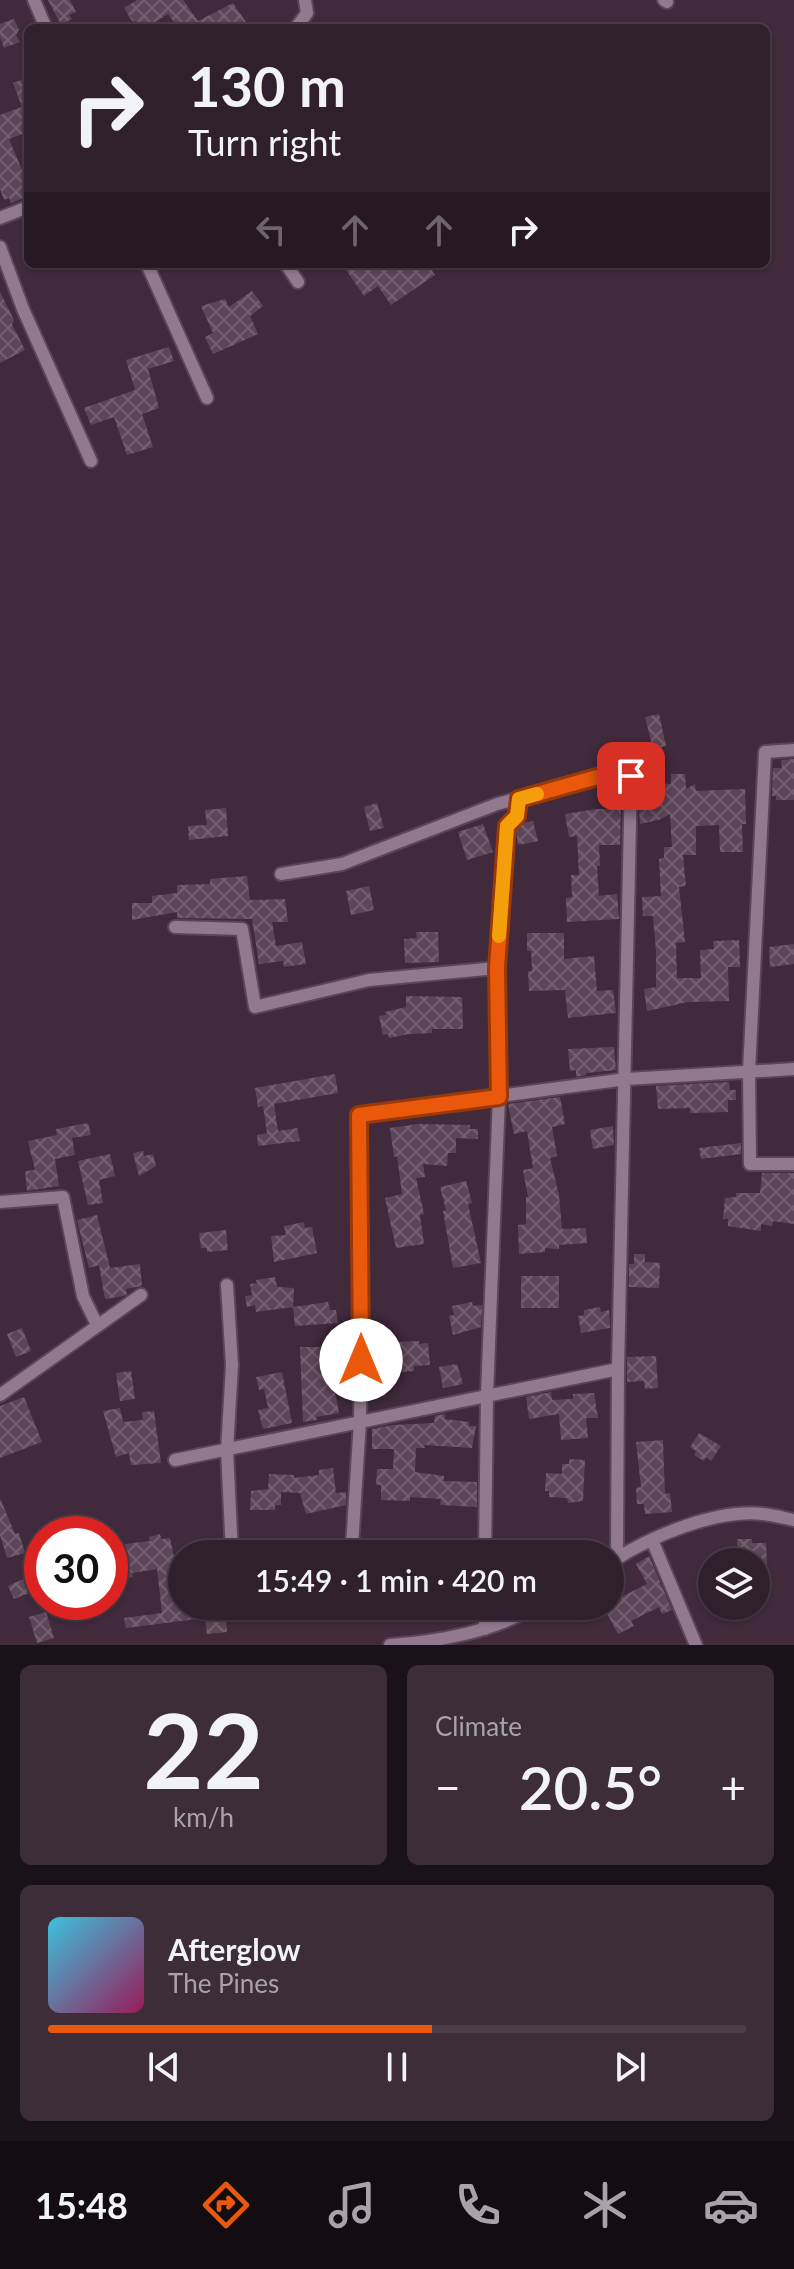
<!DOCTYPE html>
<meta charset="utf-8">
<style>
body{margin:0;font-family:Lato,sans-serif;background:#3c2d39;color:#f1f3f6;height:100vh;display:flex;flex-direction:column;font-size:30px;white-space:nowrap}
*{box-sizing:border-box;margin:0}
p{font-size:26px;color:#a8a3aa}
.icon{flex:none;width:44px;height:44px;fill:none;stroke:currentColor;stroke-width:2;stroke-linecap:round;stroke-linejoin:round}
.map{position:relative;height:1645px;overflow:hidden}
.sheet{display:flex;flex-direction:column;gap:20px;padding:20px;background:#1a1219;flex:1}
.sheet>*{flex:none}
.banner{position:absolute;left:24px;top:24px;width:746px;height:244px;border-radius:12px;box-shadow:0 2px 6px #0004,0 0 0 2px #4b3e49;background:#30202d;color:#f1f3f6;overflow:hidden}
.controls{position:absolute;left:698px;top:1548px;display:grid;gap:16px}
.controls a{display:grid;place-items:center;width:72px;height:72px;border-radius:50%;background:#30202d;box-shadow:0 2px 6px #0004,0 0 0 2px #4b3e49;font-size:40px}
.speed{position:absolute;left:24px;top:1516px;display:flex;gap:16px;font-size:40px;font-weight:700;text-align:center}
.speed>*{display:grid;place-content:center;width:104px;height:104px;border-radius:50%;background:#30202d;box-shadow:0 2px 6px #0004,0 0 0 2px #4b3e49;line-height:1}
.speed .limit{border:12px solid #d22;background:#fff;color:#111}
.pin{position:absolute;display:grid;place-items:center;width:68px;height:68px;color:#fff;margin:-34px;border-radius:16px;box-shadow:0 4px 12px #0006}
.me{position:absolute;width:88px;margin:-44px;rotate:0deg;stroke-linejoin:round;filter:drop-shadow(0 0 6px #0008)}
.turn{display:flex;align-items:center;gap:28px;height:168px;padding:0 32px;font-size:36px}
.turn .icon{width:104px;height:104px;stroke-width:2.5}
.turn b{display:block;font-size:56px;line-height:68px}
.lanes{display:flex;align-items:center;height:76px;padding:0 32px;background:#0003;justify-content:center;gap:40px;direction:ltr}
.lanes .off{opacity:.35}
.big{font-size:60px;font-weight:600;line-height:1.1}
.sheet .widget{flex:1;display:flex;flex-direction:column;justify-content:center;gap:12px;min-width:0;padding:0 28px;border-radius:12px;background:#3c2d39}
.sheet .dial{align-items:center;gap:0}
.dial b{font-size:104px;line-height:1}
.song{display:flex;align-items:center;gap:24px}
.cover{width:96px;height:96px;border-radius:12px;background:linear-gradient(135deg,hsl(190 70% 55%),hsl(330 70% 35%))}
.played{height:8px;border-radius:4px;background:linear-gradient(90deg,#ea580c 55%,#4b3e49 55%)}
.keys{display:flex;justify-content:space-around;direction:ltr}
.heat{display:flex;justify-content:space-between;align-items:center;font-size:44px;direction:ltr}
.sheet .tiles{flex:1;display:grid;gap:20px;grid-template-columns:1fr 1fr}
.widget:last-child{grid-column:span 2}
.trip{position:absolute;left:168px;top:1540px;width:456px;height:80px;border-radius:40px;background:#30202d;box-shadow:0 2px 6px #0004,0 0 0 2px #4b3e49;font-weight:600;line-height:80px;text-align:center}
.tab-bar{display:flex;height:128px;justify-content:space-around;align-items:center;background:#130d12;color:#a8a3aa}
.tab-bar .icon{width:56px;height:56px}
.tab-bar .current{color:#ea580c}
.tab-bar b{font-size:36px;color:#f1f3f6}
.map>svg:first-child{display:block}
.building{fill:url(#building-cross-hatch)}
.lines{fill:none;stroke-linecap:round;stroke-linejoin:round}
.minor-casing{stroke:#594656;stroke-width:16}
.minor{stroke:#93798e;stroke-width:12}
.route-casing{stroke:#983908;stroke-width:20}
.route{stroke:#ea580c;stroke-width:14}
.slow{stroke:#f59e0b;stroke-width:14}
</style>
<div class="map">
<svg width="794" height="1645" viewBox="0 0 794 1645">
<defs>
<pattern id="building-cross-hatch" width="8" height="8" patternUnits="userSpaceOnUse" patternTransform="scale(2)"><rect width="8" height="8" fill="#5e4659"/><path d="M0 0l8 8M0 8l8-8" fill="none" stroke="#746070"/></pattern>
</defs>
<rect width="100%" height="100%" fill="#402a3c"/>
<path class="building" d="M48,0H70L76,12L69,15L72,19L61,25Z
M137,0H183L198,21L233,3L250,28H178L168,14L152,24L132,21L124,8Z
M14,19L19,30L16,35L20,42L4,48L0,37V24Z
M28,77V132L9,139L22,170L28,168V191L25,192L26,197L11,203L9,198L4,200L0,189V115L22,107L13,83Z
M342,264H428L435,275L391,305L378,286L364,296Z
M252,291L263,306L250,316L258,334L213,354L205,337L213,333L201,306L225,299L229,307Z
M0,292L14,320L12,324L25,350L0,363Z
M169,347L174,361L148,369L159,408L142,414L153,447L127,455L114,417L91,425L84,408L135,390L126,360Z
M659,714L666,746L653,749L645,717Z
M794,759V800H776V796H772L773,768H782L781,760Z
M671,774H685L686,789L695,784L696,791L745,789L746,824H742L743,852H720L719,825L696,826V855H683L686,886L679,887L685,942L676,943L677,978H701L700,950L714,949L713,941L739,940L740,967H728L729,1001L688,1002L647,1011L644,989L656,987V951L653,916H643L642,897L661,896L659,859L664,858V847H672L670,814L659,820L640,824L639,809L643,781L671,784Z
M377,803L384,828L370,831L364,807Z
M226,808L228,836L189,840L188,826L207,825L205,810Z
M597,809H621L620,845H599L600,866H597L599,896L617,894L619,919L567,922L566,898L572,897L571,875H579L577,836L569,837L565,814Z
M533,821L538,841L518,845L516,830L522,823Z
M483,824L493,852L467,860L458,832Z
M247,876L250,900L285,899L288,922H272L276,946L302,942L306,964L284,967L283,961L259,964L252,919L177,918V912L132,920V903H152V896L177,893V885L210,884V879Z
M369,886L374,910L351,915L346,891Z
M416,932H438L439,962L405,963L404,939L417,938Z
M527,933H564V959L594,956L597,991L613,990L616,1013L568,1018L565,990L529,991L528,971H532L531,951H527Z
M794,944V964L770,967L769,947Z
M406,996L462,997L463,1029H432V1033L409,1034L389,1038L388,1034L383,1035L379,1016L386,1015L385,1012L406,1007Z
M614,1047L616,1070L586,1073V1075L576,1077V1070L570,1071L568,1049Z
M335,1074L338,1093L274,1104L278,1131L297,1128L300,1141L258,1146L257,1135L267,1133L263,1106L258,1107L255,1088Z
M729,1082L730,1090H736V1100H728V1112L690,1113V1108L658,1109L656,1086Z
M560,1097L565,1124L552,1127L557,1156L550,1158L559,1195L562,1229L586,1228L587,1243L559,1245V1249L545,1248V1252L519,1254L518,1225L526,1224V1197H528L523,1170L533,1168L527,1131L514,1134L508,1104Z
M88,1123L91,1135L72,1138L75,1155L55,1159L59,1186L27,1191L25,1171L35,1170L28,1141L57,1135L56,1129Z
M418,1124L470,1125V1129H478V1139L456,1138V1153H448L447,1166L423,1164L425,1177L416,1178L424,1214L420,1215L424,1244L396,1248L385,1198L402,1194L397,1156L394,1157L390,1128Z
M613,1126L614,1145L593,1149L590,1130Z
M741,1143V1154L701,1159L699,1148Z
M143,1151L144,1156L153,1154L156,1166L139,1176L133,1153Z
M110,1154L115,1176L99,1180L103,1203L88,1205L78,1161Z
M762,1173H794V1224L773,1221L772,1226L761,1224V1231L728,1226V1219H723L725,1198L736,1197V1193H760Z
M466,1181L472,1203L468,1204L481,1263L453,1268L443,1211L446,1210L440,1187Z
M97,1215L110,1268L140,1264L142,1286L126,1289L127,1294L124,1296L105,1299L99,1265L89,1268L77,1220Z
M304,1222L305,1228L312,1227L317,1253L274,1262L271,1236L286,1235L284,1226Z
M226,1230L228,1250L207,1252V1248H201L199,1233Z
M634,1254H645V1262L660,1263L659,1288L629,1287V1264H634Z
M521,1276H559V1308H521Z
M275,1277L277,1287L294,1288L293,1307L256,1312L255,1305L247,1307L245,1296L252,1295L250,1284L257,1283L256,1280Z
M328,1302L330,1310H336L338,1323L295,1326L293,1307Z
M472,1302L473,1306L482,1305L481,1327L453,1335L449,1316L454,1315L452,1306Z
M600,1307L601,1312L609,1310L610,1328L581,1333L578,1316L584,1315V1310Z
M22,1328L31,1351L16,1357L7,1334Z
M419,1341V1344L428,1343L430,1365L414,1366V1371L401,1372L400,1364H391L390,1348L399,1347L398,1342Z
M300,1347H329L330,1355H337L338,1379L333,1380L339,1413L316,1417L317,1420L303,1422Z
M656,1356L658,1388L645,1389L644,1381L627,1382V1357Z
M457,1364L463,1384L443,1388L439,1367Z
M131,1371L135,1399L120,1401L116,1373Z
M282,1372L292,1423L263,1429L258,1410L268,1408L264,1389L259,1390L256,1377Z
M551,1392L552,1400L573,1399V1394L594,1393L598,1418H586L588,1438L561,1440L559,1414L529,1419L526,1397Z
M24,1397L42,1442L0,1458V1406Z
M120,1408L123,1422L143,1420L142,1412L154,1411L161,1463L131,1465L129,1453L116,1457L103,1411Z
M445,1414V1419L469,1422V1426H476L472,1448L424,1445L425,1448H416L415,1472L444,1476V1481L477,1482V1507L440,1505L441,1499L410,1497V1501L381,1500V1485H376L377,1469H393L394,1449H372V1429L393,1425L434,1423L435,1416Z
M699,1433L721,1446L711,1461L706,1457L704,1461L694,1455L696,1451L690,1447Z
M663,1440L665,1494L670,1493L672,1512L645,1514L644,1504H637L636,1488L641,1487L636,1442Z
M569,1459L585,1460L583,1501L568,1503L567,1498L549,1497V1491H545L546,1473L562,1474V1464H569Z
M333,1468L336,1493L346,1492V1505L306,1514L300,1493L281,1492V1505H275V1510H250L251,1491L268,1489L269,1474L294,1475V1478L319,1475V1470Z
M0,1498L15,1534L19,1533L25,1553L7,1558L0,1535Z
M160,1534L161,1539L170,1538L174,1557L182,1556V1567L173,1568L176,1597L182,1596V1606H225L227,1632L207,1634L205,1618L126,1628L124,1618L162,1613L157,1569L132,1573L133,1577L110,1580V1562H115L113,1551L126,1549L125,1544L150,1541L149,1537Z
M308,1539L337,1543L336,1554H307Z
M737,1539H752V1543H766L767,1565L756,1566V1562H738Z
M649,1556L672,1610L662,1614L659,1607L631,1621L634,1626L618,1634L603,1606H610V1581L619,1598L647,1584L636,1564Z
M28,1577L34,1591L14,1599L8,1586Z
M46,1612L54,1638L37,1643L29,1617Z"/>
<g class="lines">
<g class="minor-casing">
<path id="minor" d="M34,0L46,28
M664,0L667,2
M296,28L307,13L305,0
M0,218L28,207
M0,247L23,309L91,461
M147,264L207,398
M286,264L298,282
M794,750L765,752L749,1071L750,1164H794
M281,874L342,864L497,804L608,774L631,776L618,1369L617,1558
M175,927L242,929L255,1007L369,980L497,968
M0,1202L63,1197L83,1296L97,1325
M227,1285L232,1365L227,1450L232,1554
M0,1395L141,1295
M175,1460L618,1369
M652,1540L696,1645
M352,1546L360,1421L362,1269L359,1115L626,1079L794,1069
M485,1554L487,1394L499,1097L497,968L507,826L517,816L519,799
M613,1561C651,1536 716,1509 763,1514C773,1515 784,1518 794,1520
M485,1629V1606
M390,1645C442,1641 491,1632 537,1606"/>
</g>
<use href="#minor" class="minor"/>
</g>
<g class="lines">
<g class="route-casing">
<path id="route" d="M361,1360L359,1115L499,1097L497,968L507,826L517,816L519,799L608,774L631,776"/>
</g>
<use href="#route" class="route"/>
<path class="slow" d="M499,936L507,826L517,816L519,799L537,794"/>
</g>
</svg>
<div class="controls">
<a><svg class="icon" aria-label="layers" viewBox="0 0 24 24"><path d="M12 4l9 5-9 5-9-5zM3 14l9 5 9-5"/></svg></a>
</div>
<div class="speed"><div class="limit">30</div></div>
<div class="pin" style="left:631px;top:776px;background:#d93025"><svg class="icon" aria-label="arrive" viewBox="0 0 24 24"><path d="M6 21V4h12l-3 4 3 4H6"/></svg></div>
<svg class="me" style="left:361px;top:1360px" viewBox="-20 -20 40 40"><circle r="19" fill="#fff"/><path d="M0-13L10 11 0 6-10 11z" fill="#ea580c"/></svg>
<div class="trip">15:49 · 1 min · 420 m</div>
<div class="banner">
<div class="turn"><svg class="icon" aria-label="right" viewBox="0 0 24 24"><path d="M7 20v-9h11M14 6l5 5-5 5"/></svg><div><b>130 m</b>Turn right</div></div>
<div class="lanes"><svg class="icon off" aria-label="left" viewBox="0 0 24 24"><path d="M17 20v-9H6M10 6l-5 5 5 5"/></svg><svg class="icon off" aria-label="ahead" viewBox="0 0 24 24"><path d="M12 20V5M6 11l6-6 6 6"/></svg><svg class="icon off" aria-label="ahead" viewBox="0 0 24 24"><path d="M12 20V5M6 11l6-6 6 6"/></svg><svg class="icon" aria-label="right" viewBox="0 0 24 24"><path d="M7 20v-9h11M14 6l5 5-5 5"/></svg></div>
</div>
</div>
<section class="sheet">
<div class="tiles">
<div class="widget dial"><b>22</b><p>km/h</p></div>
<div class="widget"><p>Climate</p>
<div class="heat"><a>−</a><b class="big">20.5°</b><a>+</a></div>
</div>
<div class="widget">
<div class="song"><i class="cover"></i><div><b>Afterglow</b><p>The Pines</p></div></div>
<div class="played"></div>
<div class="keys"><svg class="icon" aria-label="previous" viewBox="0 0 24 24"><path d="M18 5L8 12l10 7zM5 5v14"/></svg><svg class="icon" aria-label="pause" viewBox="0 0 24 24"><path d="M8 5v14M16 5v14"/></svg><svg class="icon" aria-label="next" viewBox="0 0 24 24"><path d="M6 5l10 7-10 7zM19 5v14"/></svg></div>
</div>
</div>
</section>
<nav class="tab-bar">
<b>15:48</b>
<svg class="icon current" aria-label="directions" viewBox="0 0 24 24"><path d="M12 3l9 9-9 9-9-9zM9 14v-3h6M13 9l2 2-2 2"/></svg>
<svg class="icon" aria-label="music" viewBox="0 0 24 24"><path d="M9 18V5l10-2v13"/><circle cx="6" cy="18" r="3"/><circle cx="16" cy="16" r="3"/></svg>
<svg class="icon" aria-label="phone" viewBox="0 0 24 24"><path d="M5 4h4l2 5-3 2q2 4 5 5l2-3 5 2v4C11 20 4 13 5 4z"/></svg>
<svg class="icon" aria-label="climate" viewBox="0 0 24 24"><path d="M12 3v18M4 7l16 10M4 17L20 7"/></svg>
<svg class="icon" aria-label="car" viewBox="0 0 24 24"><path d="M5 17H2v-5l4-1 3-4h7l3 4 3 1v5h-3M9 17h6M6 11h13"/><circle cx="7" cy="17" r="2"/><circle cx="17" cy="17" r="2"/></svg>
</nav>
